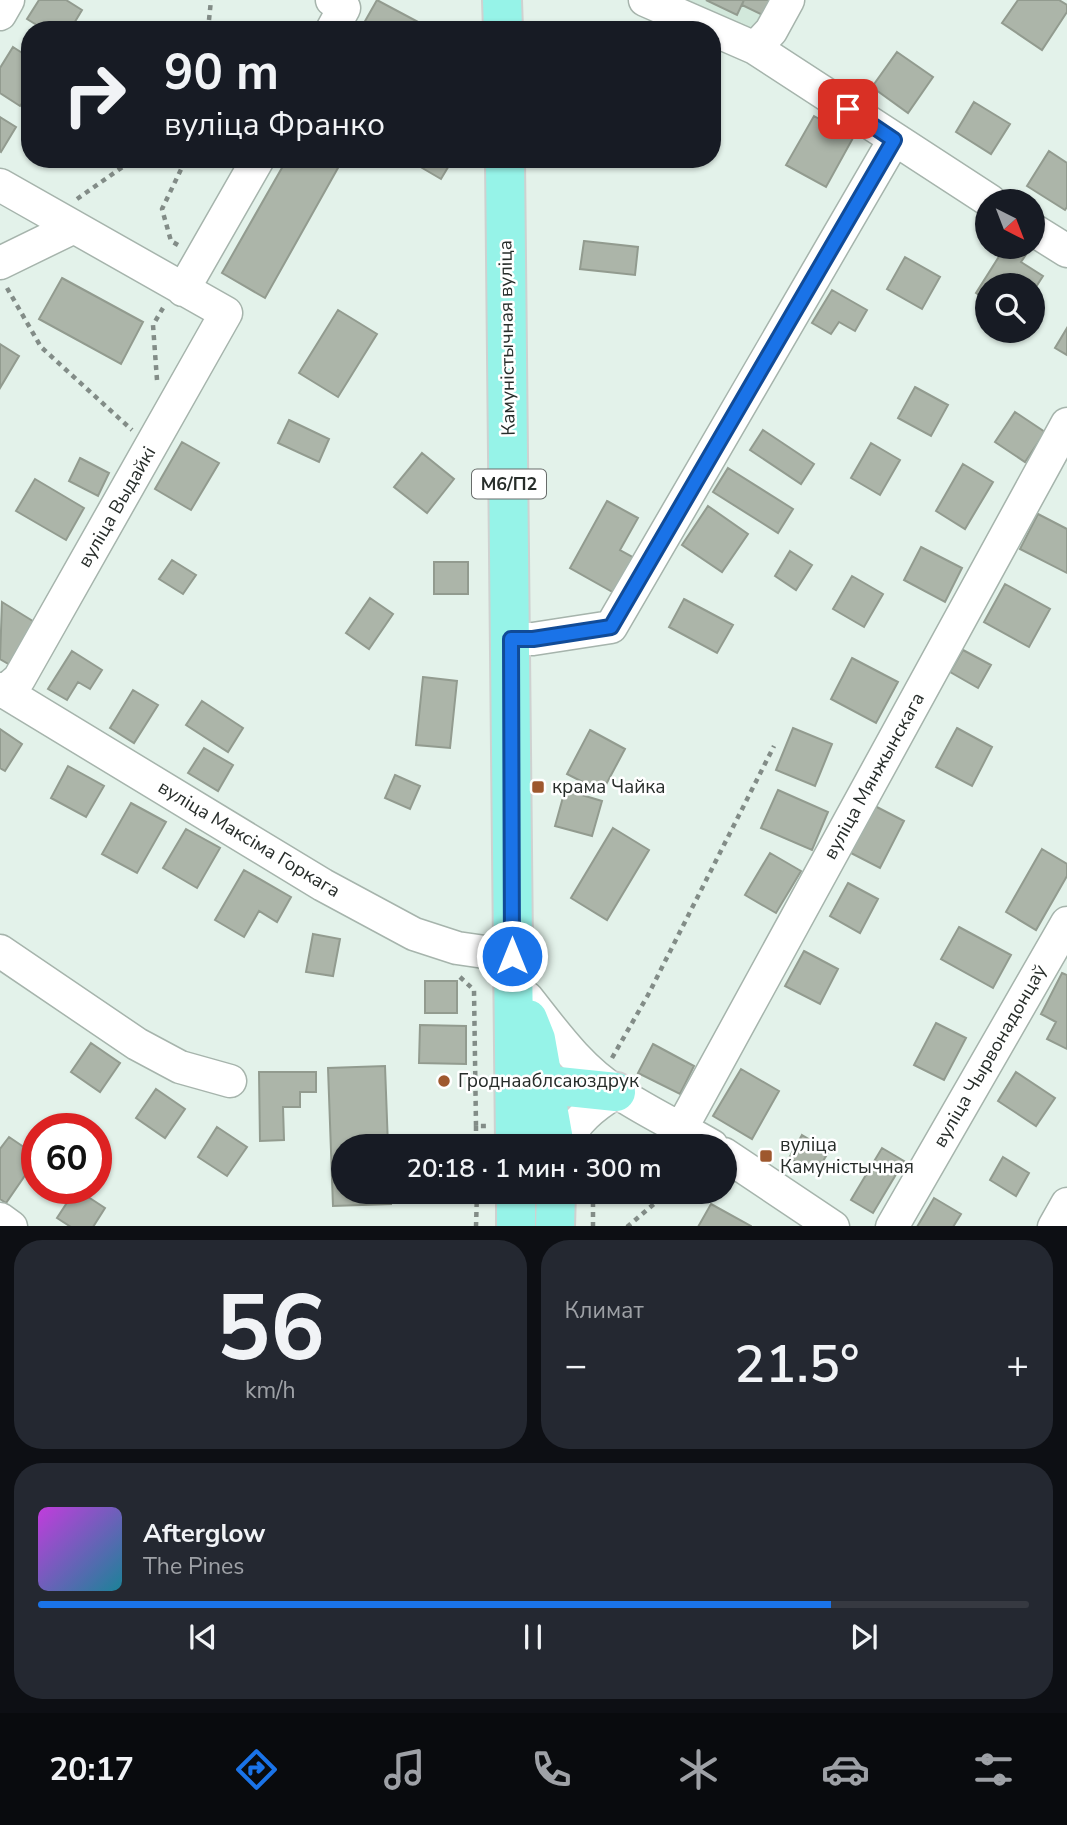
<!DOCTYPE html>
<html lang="ru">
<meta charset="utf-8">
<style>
body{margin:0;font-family:"Nunito Sans",sans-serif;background:#242831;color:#f1f3f6;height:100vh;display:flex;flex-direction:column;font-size:26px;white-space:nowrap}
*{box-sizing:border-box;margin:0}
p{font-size:23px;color:#9ea1a6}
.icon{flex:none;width:38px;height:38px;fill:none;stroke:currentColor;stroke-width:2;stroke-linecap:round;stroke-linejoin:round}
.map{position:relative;height:1226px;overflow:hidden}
.side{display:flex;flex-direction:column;gap:14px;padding:14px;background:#0d0f14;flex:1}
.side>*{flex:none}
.top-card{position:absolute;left:21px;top:21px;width:700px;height:147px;border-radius:28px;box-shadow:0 2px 5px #0004;background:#171b24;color:#f1f3f6;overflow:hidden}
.needle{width:46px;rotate:138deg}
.tools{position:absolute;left:975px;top:189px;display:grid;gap:14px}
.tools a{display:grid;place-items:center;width:70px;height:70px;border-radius:50%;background:#171b24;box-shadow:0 2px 5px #0004;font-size:35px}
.speed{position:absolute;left:21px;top:1113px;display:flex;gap:14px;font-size:35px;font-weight:700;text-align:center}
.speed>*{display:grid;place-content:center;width:91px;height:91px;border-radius:50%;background:#171b24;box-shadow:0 2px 5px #0004;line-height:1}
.speed .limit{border:10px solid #d22;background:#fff;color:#111}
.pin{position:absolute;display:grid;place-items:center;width:60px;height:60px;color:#fff;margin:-30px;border-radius:14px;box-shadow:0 4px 10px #0006}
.me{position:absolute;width:77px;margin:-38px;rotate:0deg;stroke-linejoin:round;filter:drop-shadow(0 0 5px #0008)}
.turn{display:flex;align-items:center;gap:24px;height:147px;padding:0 28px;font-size:32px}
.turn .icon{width:91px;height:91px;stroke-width:2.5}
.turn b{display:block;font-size:49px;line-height:60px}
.big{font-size:52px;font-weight:600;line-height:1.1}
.side .widget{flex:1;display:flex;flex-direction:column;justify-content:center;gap:10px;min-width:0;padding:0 24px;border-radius:28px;background:#242831}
.side .dial{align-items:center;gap:0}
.dial b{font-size:91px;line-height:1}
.song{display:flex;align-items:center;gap:21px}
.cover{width:84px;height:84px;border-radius:10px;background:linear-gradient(135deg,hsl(290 70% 55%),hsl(190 70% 35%))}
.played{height:7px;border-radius:4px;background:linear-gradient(90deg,#1a73e8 80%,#363941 80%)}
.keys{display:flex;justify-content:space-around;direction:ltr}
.heat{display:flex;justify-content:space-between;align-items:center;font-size:38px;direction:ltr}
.side .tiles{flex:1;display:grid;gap:14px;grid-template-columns:1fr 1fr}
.widget:last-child{grid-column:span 2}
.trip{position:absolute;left:331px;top:1134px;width:406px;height:70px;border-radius:35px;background:#171b24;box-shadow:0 2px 5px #0004;font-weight:600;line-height:70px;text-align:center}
.tab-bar{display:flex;height:112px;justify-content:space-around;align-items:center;background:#090b0e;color:#9ea1a6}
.tab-bar .icon{width:49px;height:49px}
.tab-bar .active{color:#1a73e8}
.tab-bar b{font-size:32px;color:#f1f3f6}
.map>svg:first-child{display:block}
.built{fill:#d2e8db}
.building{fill:#acb5a9;stroke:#929b8f;stroke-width:2}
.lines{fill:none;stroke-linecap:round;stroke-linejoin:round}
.minor-casing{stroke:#a6b4ac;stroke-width:35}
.major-casing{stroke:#cfd1d0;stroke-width:42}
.path{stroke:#828c87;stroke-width:4.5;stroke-dasharray:5 5;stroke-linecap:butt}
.minor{stroke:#fff;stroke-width:32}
.major{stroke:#96f3e8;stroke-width:38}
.route-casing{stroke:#114b97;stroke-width:18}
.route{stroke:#1a73e8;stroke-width:12}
.poi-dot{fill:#9e582e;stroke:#fff;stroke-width:2.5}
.labels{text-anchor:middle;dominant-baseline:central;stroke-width:5;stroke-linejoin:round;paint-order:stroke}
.shield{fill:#fff;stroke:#686c6a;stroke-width:2}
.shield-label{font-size:18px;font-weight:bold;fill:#272d2a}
.street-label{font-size:19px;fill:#272d2a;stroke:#fff}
.poi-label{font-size:19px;fill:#272d2a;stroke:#fff;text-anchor:start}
</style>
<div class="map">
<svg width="1067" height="1227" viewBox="0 0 1067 1227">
<rect width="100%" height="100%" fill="#e3f2ea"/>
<path class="built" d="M676,0H782L763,34Z"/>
<path class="building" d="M39,0H66L82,10L70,30H45L27,19Z
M377,0L420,23L416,30H360Z
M706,0H744L737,15Z
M744,0H781L771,19L742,5Z
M1018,0H1059L1067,5V12L1042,50L1002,23Z
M13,47L30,58V92L20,106L0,93V68Z
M897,52L933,77L908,113L872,87Z
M974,102L1010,124L991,154L956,132Z
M814,116L853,138L826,187L786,165Z
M0,117L16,127L1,152L0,151Z
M1049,151L1067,163V207L1065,210L1027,186Z
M287,159H343L265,298L222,273Z
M407,159H453L441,179Z
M584,241L638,247L635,275L580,269Z
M1005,247H1031L1021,262L1043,276L1032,293V285H987V300L976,293Z
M905,257L940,277L922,309L887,289Z
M62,278L143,322L121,364L39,319Z
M832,290L867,310L855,331L839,322L831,334L812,323Z
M338,310L377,334L338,397L299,373Z
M1067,328V355L1055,348Z
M0,344L19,356L0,388Z
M915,387L948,405L931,436L898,418Z
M1015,412L1045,432L1025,462L995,442Z
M289,420L329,439L319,462L278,443Z
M763,430L814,464L801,484L750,450Z
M182,442L219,463L191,510L155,489Z
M871,443L900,460L880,495L851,478Z
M422,453L454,479L427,513L394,487Z
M80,458L109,473L98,496L69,481Z
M963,464L993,482L965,529L936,511Z
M728,468L793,509L778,533L713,492Z
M35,479L84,508L66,540L16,511Z
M607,501L638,518L620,550L636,559L616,594L570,568Z
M708,506L748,534L722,572L682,545Z
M1038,514L1067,529V573L1020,549Z
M921,547L962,568L945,602L904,580Z
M790,551L812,565L796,590L775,576Z
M172,560L196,575L183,594L159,579Z
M434,562H468V594H434Z
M852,576L883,594L864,627L833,609Z
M1005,584L1050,609L1029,647L984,622Z
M370,598L393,614L369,649L346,633Z
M684,599L733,625L717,653L669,627Z
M2,602L36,623L10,665L0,659Z
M963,650L991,665L978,688L950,672Z
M72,651L102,670L90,689L78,682L67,700L48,689Z
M852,658L898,682L876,723L831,699Z
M423,677L457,681L450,748L416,745Z
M133,690L158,705L134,743L110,728Z
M202,701L243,728L228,752L186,725Z
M793,728L832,744L815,786L776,770Z
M957,728L992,747L972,786L936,767Z
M0,729L22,744L5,771L0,768Z
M590,730L625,749L602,792L567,774Z
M204,748L233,765L218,791L188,773Z
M68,766L104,786L86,817L51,798Z
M395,775L420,786L410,809L385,798Z
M565,790L602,801L592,836L555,826Z
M778,790L828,812L812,850L761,828Z
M131,803L166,822L137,873L102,854Z
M871,804L904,821L880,868L847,851Z
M613,828L649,850L607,920L571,898Z
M186,829L220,848L197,888L163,868Z
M1042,849L1067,864V876L1036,930L1006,912Z
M770,853L801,871L776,913L745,895Z
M244,870L291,897L277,922L259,911L244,937L215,920Z
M848,883L878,899L860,933L830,916Z
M959,927L1011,955L993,988L941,959Z
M313,934L340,939L333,976L306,972Z
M804,951L838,969L820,1004L785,986Z
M1062,973L1067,975V1049L1047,1039L1056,1022L1041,1014Z
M425,981H457V1013H425Z
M936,1023L966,1038L944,1080L914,1065Z
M420,1025L466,1026V1064L419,1063Z
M91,1043L120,1063L100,1092L71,1072Z
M653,1044L694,1066L680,1094L638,1073Z
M385,1066L388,1146H343V1192H390L391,1204L333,1206L328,1068Z
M741,1069L779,1091L752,1139L713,1116Z
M259,1072H316V1092H300V1107H283L284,1140L260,1141Z
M1016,1072L1055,1098L1036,1126L998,1101Z
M156,1089L185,1109L165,1138L136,1118Z
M217,1127L247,1147L227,1176L198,1157Z
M802,1135L829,1151L816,1173L789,1158Z
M9,1137L37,1156V1158L6,1203L0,1199V1149Z
M882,1148L904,1161L873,1213L851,1200Z
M1003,1157L1029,1173L1016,1196L990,1180Z
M76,1189L105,1208L93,1227H71L57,1218Z
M934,1198L961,1214L953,1227H917Z
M711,1204L751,1226V1227H698Z"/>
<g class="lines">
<g class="minor-casing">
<path id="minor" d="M645,0L755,48L990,201
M0,14L8,0
M332,30L344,8L332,0
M755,48L771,31L788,0
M0,185L226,313L19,679L5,691L0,692
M1032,229L1067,251
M0,263L74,227
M183,290L258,159
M511,639H533L611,627L894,140
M0,689L323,885L414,934L457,948L512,956
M0,951L137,1044L180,1067L230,1081
M527,998C554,1032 580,1069 617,1092C647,1112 681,1128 712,1146
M681,1129L1067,424
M564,1146C574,1121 594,1106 616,1092
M724,1154L833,1227
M0,1219L11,1227
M892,1227L1067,923
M1054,1227L1067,1204"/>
</g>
<g class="major-casing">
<path id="major" d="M502,0L503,30
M505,159L515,1146
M528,1019L536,1039L555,1146
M520,1082L616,1092
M516,1192V1227
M555,1227L556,1192"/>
</g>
<path class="path" d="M208,30L211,0
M77,199L134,159
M178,245L171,241L162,209L186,159
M7,288L41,347L132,430
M157,380L153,325L163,308
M460,977L474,990L476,1126H486
M612,1058L648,995L774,746
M476,1126V1146
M598,1139L610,1141
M593,1192V1227
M476,1227L477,1192
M627,1227L668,1192"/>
<use href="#minor" class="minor"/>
<use href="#major" class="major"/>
</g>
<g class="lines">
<g class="route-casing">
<path id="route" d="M512,956L511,639H533L611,627L894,140L848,109"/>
</g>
<use href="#route" class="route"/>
</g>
<g class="poi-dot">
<rect x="531" y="780" width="14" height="14" rx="3.5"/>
<circle cx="444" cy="1081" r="7"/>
<rect x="759" y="1149" width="14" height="14" rx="3.5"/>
</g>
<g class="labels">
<rect class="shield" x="472" y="469.5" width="74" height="29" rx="5"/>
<g class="shield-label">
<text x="509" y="484">М6/П2</text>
</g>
<g class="street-label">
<text transform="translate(507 338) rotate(-91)">Камуністычная вуліца</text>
<text transform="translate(117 507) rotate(-60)">вуліца Выдайкі</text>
<text transform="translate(874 776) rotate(-61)">вуліца Мянжынскага</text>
<text transform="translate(249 839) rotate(31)">вуліца Максіма Горкага</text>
<text transform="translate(990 1056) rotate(-60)">вуліца Чырвонадонцаў</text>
</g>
<g class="poi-label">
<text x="552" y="787">крама Чайка</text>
<text x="458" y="1081">Гроднааблсаюздрук</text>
<text x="780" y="1145">вуліца<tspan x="780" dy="22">Камуністычная</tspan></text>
</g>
</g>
</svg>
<div class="tools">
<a><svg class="needle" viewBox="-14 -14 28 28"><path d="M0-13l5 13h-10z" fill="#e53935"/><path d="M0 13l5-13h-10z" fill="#9ea1a6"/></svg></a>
<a><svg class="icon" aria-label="search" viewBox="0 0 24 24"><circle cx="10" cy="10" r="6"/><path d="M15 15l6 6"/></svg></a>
</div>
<div class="speed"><div class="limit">60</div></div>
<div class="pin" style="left:848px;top:109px;background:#d93025"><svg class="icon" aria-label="arrive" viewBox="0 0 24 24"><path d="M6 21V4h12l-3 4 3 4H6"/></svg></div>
<svg class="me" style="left:512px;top:956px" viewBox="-20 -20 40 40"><circle r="17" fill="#1a73e8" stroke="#fff" stroke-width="3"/><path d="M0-11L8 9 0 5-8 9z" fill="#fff"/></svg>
<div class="trip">20:18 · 1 мин · 300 m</div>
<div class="top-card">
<div class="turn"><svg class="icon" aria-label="right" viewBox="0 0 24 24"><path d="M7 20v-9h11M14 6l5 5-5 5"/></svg><div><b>90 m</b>вуліца Франко</div></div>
</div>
</div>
<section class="side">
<div class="tiles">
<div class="widget dial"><b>56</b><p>km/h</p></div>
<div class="widget"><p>Климат</p>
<div class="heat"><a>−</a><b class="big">21.5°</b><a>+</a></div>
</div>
<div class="widget">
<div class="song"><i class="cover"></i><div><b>Afterglow</b><p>The Pines</p></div></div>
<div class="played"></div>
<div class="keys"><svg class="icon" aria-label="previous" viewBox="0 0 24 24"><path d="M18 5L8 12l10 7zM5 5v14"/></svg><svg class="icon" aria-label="pause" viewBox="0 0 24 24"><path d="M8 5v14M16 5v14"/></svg><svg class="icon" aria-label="next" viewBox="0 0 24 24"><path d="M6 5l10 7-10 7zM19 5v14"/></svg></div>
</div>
</div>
</section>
<nav class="tab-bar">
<b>20:17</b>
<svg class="icon active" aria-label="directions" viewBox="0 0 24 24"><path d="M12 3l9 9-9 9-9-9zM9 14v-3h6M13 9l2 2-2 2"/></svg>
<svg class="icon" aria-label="music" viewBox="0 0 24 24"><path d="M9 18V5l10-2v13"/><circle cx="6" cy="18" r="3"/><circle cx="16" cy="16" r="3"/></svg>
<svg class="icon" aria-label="phone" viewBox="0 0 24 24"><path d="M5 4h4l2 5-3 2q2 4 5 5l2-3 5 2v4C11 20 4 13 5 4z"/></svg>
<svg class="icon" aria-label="climate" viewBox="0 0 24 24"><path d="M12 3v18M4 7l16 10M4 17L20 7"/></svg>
<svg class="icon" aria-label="car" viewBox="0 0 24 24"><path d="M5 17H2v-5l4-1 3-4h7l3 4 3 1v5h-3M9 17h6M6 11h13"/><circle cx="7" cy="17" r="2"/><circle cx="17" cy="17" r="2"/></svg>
<svg class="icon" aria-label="filters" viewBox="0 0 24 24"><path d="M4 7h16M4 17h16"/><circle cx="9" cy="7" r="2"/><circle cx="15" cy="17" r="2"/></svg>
</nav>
